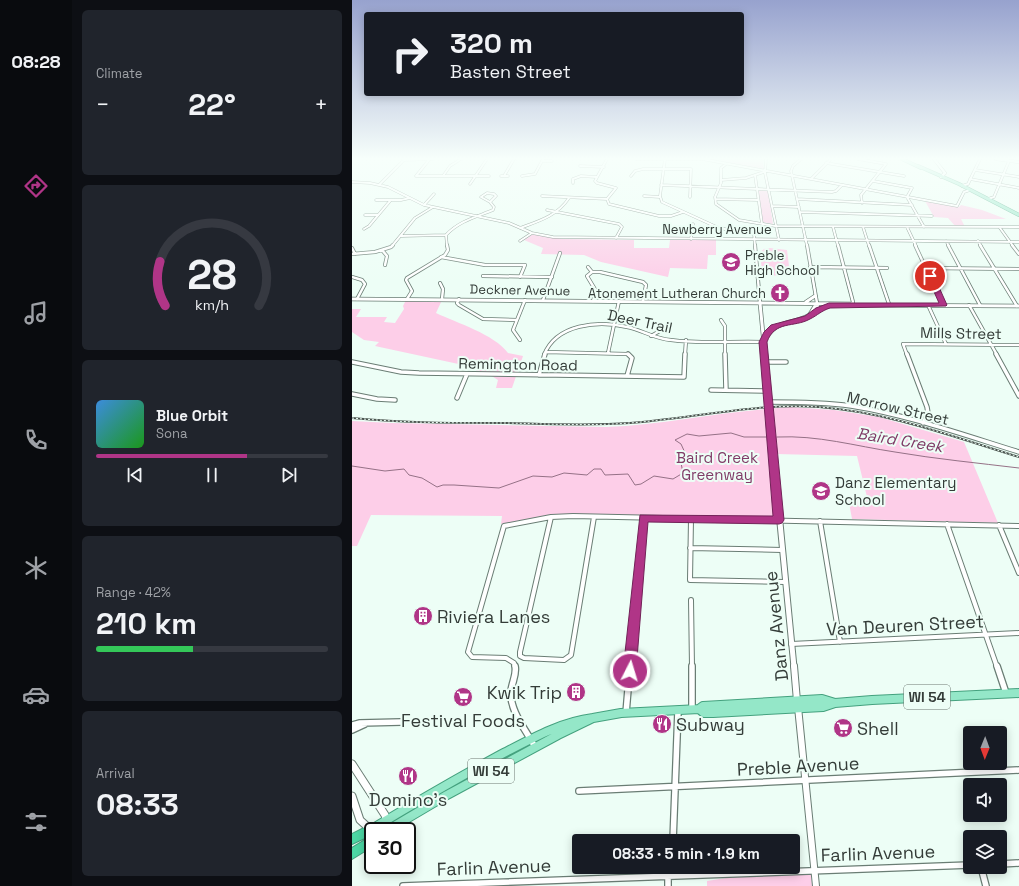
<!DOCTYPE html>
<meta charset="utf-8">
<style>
body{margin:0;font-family:"Space Grotesk",sans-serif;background:#20242c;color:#f1f3f6;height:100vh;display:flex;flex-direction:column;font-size:15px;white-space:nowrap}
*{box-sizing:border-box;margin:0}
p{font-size:13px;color:#9ea1a6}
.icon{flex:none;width:22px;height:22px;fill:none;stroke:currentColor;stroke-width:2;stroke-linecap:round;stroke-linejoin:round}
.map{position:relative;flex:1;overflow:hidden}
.sheet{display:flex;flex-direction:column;gap:10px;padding:10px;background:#0d0f14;width:280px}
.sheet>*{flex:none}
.banner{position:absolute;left:12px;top:12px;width:380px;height:84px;border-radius:4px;box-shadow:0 2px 10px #0003;background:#171b24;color:#f1f3f6;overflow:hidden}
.needle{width:26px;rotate:181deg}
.fabs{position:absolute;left:611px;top:726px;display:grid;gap:8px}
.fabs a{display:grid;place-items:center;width:44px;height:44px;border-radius:4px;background:#171b24;box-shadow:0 2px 10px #0003;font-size:20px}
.speed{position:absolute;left:12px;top:822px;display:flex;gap:8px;font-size:20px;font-weight:700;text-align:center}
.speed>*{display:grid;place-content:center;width:52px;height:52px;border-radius:50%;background:#171b24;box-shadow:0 2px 10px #0003;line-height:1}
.speed .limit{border:2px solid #111;border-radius:6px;background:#fff;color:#111}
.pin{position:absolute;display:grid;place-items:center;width:34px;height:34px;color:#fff;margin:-17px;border:2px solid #fff;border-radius:50%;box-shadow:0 1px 4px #0007}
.me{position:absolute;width:44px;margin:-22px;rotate:5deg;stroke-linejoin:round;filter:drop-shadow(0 0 3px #0008)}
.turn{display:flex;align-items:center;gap:14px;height:84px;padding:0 20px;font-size:18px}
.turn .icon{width:52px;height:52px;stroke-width:2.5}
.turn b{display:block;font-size:28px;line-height:34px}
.big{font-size:30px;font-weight:600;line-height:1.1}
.sheet .card{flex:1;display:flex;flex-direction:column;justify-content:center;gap:6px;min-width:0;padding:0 14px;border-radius:6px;background:#20242c}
.sheet .dial{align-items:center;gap:0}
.dial svg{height:104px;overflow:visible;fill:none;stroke:#363941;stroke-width:7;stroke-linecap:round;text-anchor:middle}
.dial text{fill:#f1f3f6;stroke:none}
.song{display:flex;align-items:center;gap:12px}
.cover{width:48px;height:48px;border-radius:6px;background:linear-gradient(135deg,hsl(210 70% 55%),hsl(120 70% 35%))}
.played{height:4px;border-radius:2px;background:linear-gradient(90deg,#b03587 65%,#363941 65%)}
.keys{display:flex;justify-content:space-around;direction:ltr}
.heat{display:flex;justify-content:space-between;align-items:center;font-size:22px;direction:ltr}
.charge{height:6px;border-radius:3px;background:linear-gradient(90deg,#34c759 42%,#363941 0)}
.trip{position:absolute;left:220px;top:834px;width:228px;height:40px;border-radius:4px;background:#171b24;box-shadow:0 2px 10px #0003;font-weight:600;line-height:40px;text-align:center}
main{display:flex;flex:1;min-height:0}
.menu{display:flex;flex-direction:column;width:72px;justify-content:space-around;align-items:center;background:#090b0e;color:#9ea1a6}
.menu .icon{width:28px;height:28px}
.menu .on{color:#b03587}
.menu b{font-size:18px;color:#f1f3f6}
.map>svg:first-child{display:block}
.green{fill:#fdcee8}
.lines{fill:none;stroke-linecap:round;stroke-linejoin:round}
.stream{stroke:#957186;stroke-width:1}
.minor-far4-casing{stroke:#6a7d74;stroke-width:3}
.minor-far3-casing{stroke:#6a7d74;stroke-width:4}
.minor-far2-casing{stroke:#6a7d74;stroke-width:5.5}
.minor-far1-casing{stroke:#6a7d74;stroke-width:6}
.minor-casing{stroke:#6a7d74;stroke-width:8}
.tertiary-far3-casing{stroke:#6a7d74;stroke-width:4.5}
.tertiary-far2-casing{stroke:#6a7d74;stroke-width:6}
.tertiary-far1-casing{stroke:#6a7d74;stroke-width:7}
.tertiary-casing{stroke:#6a7d74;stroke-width:8}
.secondary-far1-casing{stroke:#6a7d74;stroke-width:3.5}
.secondary-casing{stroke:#6a7d74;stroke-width:9}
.primary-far1-casing{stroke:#44a17e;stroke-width:4}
.primary-casing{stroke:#44a17e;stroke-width:10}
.motorway-casing{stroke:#44a17e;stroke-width:2}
.minor-far4{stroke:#fff;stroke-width:2}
.minor-far3{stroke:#fff;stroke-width:2.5}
.minor-far2{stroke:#fff;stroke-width:3.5}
.minor-far1{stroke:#fff;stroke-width:4}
.minor{stroke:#fff;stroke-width:5.5}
.tertiary-far3{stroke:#fff;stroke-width:3}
.tertiary-far2{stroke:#fff;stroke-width:4}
.tertiary-far1{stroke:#fff;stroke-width:5}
.tertiary{stroke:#fff;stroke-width:6}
.secondary-far1{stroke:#fff;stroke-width:2.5}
.secondary{stroke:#fff;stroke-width:7}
.primary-far1{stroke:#94e7c8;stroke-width:3}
.primary{stroke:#94e7c8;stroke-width:8}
.motorway{fill:#4cd7a4;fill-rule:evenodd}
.rail-casing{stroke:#49524d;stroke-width:2}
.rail{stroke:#edfef6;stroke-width:1;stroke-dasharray:2;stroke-linecap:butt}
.route{fill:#b03587;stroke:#722258}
.labels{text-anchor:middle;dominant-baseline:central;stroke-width:4;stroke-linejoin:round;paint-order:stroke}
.far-street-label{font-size:13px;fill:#343c38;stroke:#edfef6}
.far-poi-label{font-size:13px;fill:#343c38;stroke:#edfef6;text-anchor:start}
.shield{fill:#edfef6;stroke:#6c7671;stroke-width:1}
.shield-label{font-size:14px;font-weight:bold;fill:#343c38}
.street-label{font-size:15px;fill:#343c38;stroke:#edfef6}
.park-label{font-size:15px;fill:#803b67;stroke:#edfef6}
.poi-label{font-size:15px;fill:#343c38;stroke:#edfef6;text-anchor:start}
.water-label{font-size:16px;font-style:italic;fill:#7e3965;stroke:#edfef6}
.near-poi-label{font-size:18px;fill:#343c38;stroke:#edfef6;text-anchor:start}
.near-street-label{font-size:18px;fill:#343c38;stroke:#edfef6}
</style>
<main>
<nav class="menu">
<b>08:28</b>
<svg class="icon on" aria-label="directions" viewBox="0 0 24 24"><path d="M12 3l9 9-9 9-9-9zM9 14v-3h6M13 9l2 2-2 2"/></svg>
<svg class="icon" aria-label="music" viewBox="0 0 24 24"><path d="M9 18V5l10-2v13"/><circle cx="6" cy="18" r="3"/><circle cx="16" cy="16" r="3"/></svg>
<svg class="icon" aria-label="phone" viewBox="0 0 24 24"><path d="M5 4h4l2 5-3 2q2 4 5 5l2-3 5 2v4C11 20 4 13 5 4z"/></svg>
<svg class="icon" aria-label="climate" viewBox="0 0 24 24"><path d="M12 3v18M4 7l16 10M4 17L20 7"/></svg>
<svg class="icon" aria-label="car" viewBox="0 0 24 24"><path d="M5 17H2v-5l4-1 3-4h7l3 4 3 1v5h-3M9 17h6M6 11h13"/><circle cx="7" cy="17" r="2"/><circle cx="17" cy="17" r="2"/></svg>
<svg class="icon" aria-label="filters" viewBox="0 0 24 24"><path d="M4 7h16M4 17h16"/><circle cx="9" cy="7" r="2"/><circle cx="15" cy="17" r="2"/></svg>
</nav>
<section class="sheet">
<div class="card"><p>Climate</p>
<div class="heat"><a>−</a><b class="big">22°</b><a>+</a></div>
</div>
<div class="card dial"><svg viewBox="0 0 100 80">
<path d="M14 69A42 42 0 1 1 86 69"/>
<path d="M14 69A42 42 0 0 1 10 35" stroke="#b03587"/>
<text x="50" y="56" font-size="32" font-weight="700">28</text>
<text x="50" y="72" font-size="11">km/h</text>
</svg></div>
<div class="card">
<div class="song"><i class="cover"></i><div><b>Blue Orbit</b><p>Sona</p></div></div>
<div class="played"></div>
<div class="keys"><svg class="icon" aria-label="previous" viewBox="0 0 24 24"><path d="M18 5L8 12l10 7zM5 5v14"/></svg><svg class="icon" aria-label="pause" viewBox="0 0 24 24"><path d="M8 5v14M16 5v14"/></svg><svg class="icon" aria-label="next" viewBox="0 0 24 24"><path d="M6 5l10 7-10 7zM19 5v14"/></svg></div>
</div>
<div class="card"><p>Range · 42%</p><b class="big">210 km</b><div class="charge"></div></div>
<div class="card"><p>Arrival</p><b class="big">08:33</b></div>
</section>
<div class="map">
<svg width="667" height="886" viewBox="0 0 667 886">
<rect width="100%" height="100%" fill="#edfef6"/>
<path class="green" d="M332,159H413L411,162L412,169L351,159Z
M406,190H416L421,224L410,222Z
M573,201L607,207L609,205L630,210L654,219H609L613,227H604L596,218L582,217Z
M181,234L211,239L282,240V248H317L318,240H364V255H356L355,269L318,268L316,277L249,262L232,255L189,254L191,248L172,240Z
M418,248L435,250L438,274C427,274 420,279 410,271L408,252L412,249Z
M54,300H90L84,313C105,323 142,334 156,353L171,356L160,388H144L146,380L135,373H124L125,368L23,346L27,342L12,340L0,332V309H9L4,317H35L32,322L43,323L52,309L51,306Z
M439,407L482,410L527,417L612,442L646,523L500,519L496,497H515L505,456L424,454L419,408Z
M414,409L423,516L421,518L204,514L149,524L150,516L19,515L5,546H0V421L40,423L254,427C308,425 361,413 414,409Z
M459,874L460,886H355V881L387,876Z"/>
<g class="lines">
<path class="stream" d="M425,437C466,435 503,446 543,452C584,459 626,463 667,468
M0,466L33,471L52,469L57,475L70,478L85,487L91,485H102L147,488L181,476L200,477L212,473L235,475L242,469H249L253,475L276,474L283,485L289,484L302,476L321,479L331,473L329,463L334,455L329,444L323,440L335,434L347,436L379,433L392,437H414"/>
<g class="minor-far4-casing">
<path id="minor-far4" d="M255,159L243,181L245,183L264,188L255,199L257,204L307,216H319L331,212
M284,159H350L605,206L612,192L618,190
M313,159L308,196L310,202L367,228L402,234L403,246
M414,159L413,173L427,240
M449,159L441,166L439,171L455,246
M506,159L534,164L509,195L510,203
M51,160L81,159
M190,161H200
M474,163L552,176
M374,164L369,168V183L363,197L364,204L387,220L423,226L667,227
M228,166L252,167
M623,170L667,177
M403,175L410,224
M64,176H137
M64,176L77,160
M91,176L98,166L109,159
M149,176H156
M152,176L162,159
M170,176L183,174L191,159
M279,176L283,171L291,169H339L338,197
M459,179L479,159
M618,179L667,188
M369,180L394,178L412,172
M521,181L560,188L555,197L572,227
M0,182L18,183L36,187L72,205L157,223L180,233L201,237L667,242
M221,183V179L229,176L244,177
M118,184L135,159
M27,185L53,159
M309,185L480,192L484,191L490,185
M610,186L616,184L628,159
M135,193L142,194L144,196L138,202L129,197Z
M190,196L255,199
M292,196L308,197
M364,199L406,200
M445,199L560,205
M636,199L642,197L657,161
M24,200H49L58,198
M72,205L82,194
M420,206L447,207
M195,210L267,224L270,227L264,238
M448,212L580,216
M13,215H26
M481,227L486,246
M511,227L517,246
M555,227L564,246
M168,228C187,221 205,216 217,198
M648,228L661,246
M12,229L17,226L38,201
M49,236L94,235
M339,239L341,224
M168,241L180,233
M594,241L597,246
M626,241L629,246
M40,246L63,218L81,207
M95,246L94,235C107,221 124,217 141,210L142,207L138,202"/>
</g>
<g class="minor-far3-casing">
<path id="minor-far3" d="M403,245L408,303
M455,245L465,303
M486,245L501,302L500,304
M517,245L537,304
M563,245L591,305
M596,245L628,305
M628,245L665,306
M660,245L667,254
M0,248L3,254
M30,250L35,256L33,265
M0,254L23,252L39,247L41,245
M89,257L133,265H173L168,277
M236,267L240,272
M458,267L535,268
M575,268L667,269
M240,272H248L291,282L294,285L291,301
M240,272L235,276L244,291L241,301
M131,276L200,277
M0,277L10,280L13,284L5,299
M88,283L91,289L90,299
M55,299L60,291L54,280L55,278L93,255L96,250L95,245
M107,299L105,303L107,305L131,319L165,320
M191,300L208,253
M576,305L594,344
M617,305L645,355
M369,320L373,326V355
M299,336L313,328
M168,340L161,330L173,300
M194,352L275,354L277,355
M256,353L267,301
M192,355C204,324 246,320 275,327C290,330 303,339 319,340C349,344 380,341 411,342
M333,355L334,340
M555,355L551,344L667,345"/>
</g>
<g class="minor-far2-casing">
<path id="minor-far2" d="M373,354L374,390
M555,354L575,407L576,413L571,423
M644,354L667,396
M0,362L49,372L67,373L332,377L333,354
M413,362H434
M187,375L193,354
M275,376L280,358L276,354
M359,390L415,391
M0,394L25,399L43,400
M105,398L115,374
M416,402C444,402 471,402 499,406C556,415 612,435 667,452"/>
</g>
<g class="minor-far1-casing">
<path id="minor-far1" d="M199,517L168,652V656L172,658L212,660L219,655L242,517
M339,519L338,580L433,582
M468,521L488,642
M595,524L645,667
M647,525L667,573
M338,548L430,550
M339,600L340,667
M439,644L667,633
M163,667L162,663L154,658L120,657L116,652L152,526L199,517L221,516L667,526
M278,667L292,518"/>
</g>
<g class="minor-casing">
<path id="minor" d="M163,666C165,674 160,682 159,691C157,710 174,730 183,747
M340,666V709
M645,666L654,693
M274,713L278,666
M0,725L8,723L49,722
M0,730L13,724
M227,791L667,770
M321,841L326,711
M648,864L667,863
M320,867V874
M629,867L634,886
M316,875V886
M51,886L618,865"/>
</g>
<g class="tertiary-far3-casing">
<path id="tertiary-far3" d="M0,299L500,304
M454,302L463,296
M408,303L413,355
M498,305L667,306
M466,309L480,305
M458,314L465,303
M411,342C427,314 445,328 466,309L465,303"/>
</g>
<g class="tertiary-far2-casing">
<path id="tertiary-far2" d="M413,354L425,493"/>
</g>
<g class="tertiary-far1-casing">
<path id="tertiary-far1" d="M425,492L442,667"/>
</g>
<g class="tertiary-casing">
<path id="tertiary" d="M442,666L445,701
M446,707L464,886"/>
</g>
<g class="secondary-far1-casing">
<path id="secondary-far1" d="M582,159L593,173L589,177
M644,159L667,162"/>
</g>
<g class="secondary-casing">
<path id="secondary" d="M0,764L33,815L35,822L33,831
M0,796L8,820L19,830"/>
</g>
<g class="primary-far1-casing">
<path id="primary-far1" d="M550,159L569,168
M566,166L607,184L667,215"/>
</g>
<g class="primary-casing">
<path id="primary" d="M347,709L352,713H361L471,707L483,703L520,700L667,693
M18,830C61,804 104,779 148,755C177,740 208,722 241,718
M34,831L95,795L206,735L241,718L269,713L347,709L351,706L470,699L483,703"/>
</g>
<g class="motorway-casing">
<path id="motorway" d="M18,825L21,827L23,830L21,831V834L0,844V834Z
M21,835V846L0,859V848Z"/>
</g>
<use href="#minor-far4" class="minor-far4"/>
<use href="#minor-far3" class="minor-far3"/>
<use href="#minor-far2" class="minor-far2"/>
<use href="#minor-far1" class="minor-far1"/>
<use href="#minor" class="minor"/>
<use href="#tertiary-far3" class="tertiary-far3"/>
<use href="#tertiary-far2" class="tertiary-far2"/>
<use href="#tertiary-far1" class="tertiary-far1"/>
<use href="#tertiary" class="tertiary"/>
<use href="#secondary-far1" class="secondary-far1"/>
<use href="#secondary" class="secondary"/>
<use href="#primary-far1" class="primary-far1"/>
<use href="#primary" class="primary"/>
<use href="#motorway" class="motorway"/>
<g class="rail-casing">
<path id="rail" d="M0,418C52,423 104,423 156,423C196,424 237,426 278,423C341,418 403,403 467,407C536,412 602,437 667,457"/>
</g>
<use href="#rail" class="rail"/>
</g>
<linearGradient id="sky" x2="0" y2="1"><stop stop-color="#97a2ce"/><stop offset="0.56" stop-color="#f7fffb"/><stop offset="1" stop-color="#f7fffb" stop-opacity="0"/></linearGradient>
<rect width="667" height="283" fill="url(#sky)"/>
<path class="route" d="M578,274L582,276L595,305L594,306L478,308C469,311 466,315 458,319C442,328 423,320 415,342L432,520L430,523L427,524L296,522L284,671L282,675L278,677L273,675L271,671L288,515L421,516L407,342L412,332L419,325L453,316L464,308L477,303H587L575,276Z"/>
<defs>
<g id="school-disc" transform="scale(1)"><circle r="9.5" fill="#b03587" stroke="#edfef6"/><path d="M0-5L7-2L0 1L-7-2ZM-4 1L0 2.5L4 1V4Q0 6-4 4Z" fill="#fff"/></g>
<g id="church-disc" transform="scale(1)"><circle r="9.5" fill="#b03587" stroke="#edfef6"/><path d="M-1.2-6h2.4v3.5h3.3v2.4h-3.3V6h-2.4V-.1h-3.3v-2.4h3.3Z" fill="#fff"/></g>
<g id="building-disc" transform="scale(1)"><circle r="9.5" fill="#b03587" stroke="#edfef6"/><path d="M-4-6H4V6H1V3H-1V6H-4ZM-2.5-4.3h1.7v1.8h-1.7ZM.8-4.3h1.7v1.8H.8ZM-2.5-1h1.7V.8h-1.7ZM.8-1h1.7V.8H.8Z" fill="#fff"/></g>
<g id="supermarket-disc" transform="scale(1)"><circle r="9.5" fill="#b03587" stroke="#edfef6"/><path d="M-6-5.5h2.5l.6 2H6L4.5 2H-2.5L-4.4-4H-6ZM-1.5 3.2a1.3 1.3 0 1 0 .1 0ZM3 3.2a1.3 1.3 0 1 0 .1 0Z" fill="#fff"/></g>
<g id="restaurant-disc" transform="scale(1)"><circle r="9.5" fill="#b03587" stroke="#edfef6"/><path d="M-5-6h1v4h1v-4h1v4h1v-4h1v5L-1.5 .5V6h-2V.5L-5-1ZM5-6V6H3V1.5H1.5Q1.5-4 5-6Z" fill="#fff"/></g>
</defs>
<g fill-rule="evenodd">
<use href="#school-disc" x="379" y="262"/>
<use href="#church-disc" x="428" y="293"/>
<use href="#school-disc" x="469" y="491"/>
<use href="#building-disc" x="71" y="616"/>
<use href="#building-disc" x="224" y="692"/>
<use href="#supermarket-disc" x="111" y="697"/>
<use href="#restaurant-disc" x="310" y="724"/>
<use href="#supermarket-disc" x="491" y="728"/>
<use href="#restaurant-disc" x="56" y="776"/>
</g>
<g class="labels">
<g class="far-street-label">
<text x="365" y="229">Newberry Avenue</text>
<text transform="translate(168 290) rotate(1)">Deckner Avenue</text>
</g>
<g class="far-poi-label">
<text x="393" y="255">Preble<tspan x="393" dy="15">High School</tspan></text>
<text x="414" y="293" text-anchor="end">Atonement Lutheran Church</text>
</g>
<g class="shield">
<rect x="552" y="685" width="46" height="24" rx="3"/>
<rect x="116" y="759" width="46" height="24" rx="3"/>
</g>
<g class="shield-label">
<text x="575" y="697">WI 54</text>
<text x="139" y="771">WI 54</text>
</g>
<g class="street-label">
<text transform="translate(288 321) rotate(12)">Deer Trail</text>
<text transform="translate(609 333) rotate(1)">Mills Street</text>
<text transform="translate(166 364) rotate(1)">Remington Road</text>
<text transform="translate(546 408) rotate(13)">Morrow Street</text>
</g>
<g class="park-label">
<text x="365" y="457">Baird Creek<tspan x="365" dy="17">Greenway</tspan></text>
</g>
<g class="poi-label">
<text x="483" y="482">Danz Elementary<tspan x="483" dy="17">School</tspan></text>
</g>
<g class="water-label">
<text transform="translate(548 440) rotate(9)">Baird Creek</text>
</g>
<g class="near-poi-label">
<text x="85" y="616">Riviera Lanes</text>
<text x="210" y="692" text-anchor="end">Kwik Trip</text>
<text x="111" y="720" text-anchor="middle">Festival Foods</text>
<text x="324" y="724">Subway</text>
<text x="505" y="728">Shell</text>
<text x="56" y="799" text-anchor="middle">Domino's</text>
</g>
<g class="near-street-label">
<text transform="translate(553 625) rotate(-3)">Van Deuren Street</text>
<text transform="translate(424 626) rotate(-96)">Danz Avenue</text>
<text transform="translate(446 766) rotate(-3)">Preble Avenue</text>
<text transform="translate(526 853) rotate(-2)">Farlin Avenue</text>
<text transform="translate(142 867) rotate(-2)">Farlin Avenue</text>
</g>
</g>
</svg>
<div class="fabs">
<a><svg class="needle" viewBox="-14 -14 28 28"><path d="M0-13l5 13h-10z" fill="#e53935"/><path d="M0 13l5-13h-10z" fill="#9ea1a6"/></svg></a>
<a><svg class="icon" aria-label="sound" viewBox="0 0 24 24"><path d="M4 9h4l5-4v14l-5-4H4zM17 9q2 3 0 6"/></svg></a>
<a><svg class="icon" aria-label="layers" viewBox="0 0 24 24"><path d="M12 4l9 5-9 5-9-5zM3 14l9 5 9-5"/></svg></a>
</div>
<div class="speed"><div class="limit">30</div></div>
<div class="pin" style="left:578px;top:276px;background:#d93025"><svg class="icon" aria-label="arrive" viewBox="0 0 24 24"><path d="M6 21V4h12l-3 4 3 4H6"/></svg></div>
<svg class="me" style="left:278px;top:671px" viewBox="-20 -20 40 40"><circle r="17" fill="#b03587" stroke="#fff" stroke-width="3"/><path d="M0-11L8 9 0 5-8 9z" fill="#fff"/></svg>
<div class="trip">08:33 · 5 min · 1.9 km</div>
<div class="banner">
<div class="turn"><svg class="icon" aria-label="right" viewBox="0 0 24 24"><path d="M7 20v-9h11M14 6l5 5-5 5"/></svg><div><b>320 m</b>Basten Street</div></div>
</div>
</div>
</main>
